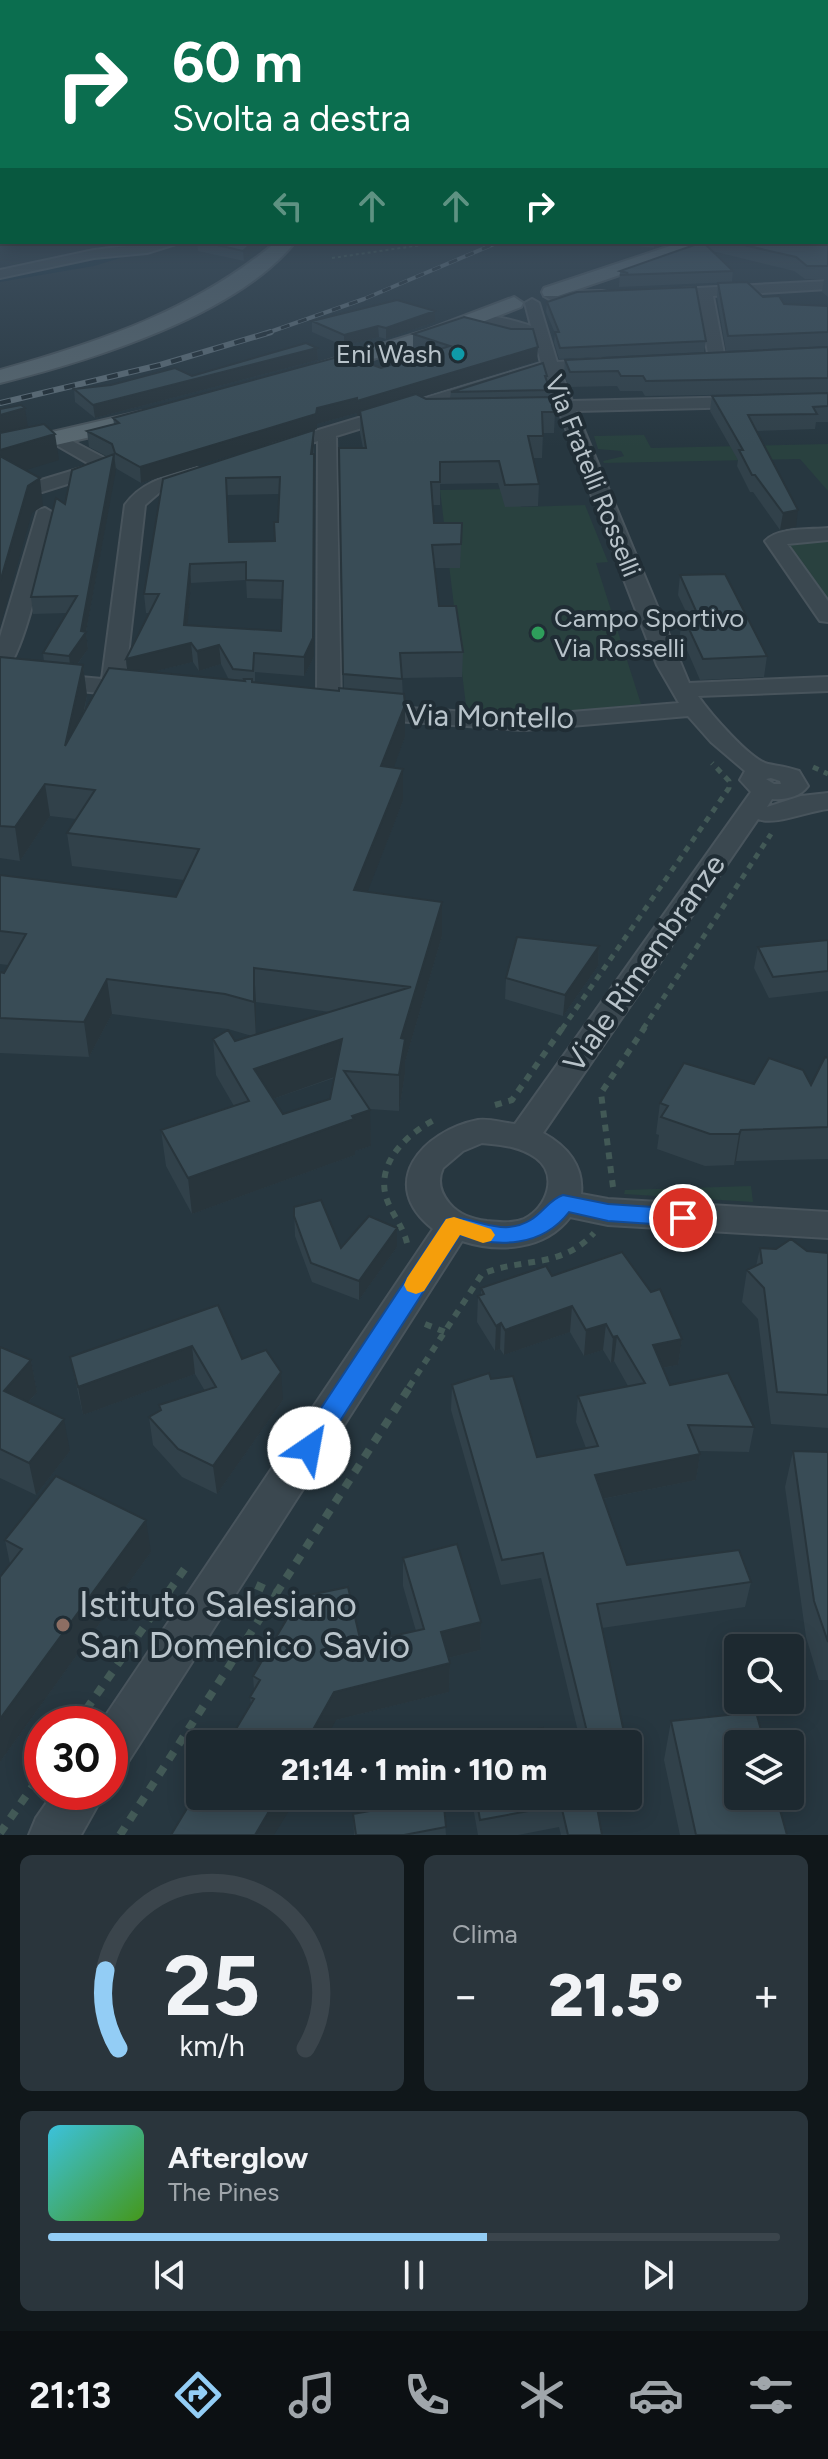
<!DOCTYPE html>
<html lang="it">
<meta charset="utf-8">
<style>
body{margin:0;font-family:Figtree,sans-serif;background:#2a353c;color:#f1f3f6;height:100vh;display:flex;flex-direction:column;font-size:30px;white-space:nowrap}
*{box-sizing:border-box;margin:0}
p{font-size:26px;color:#a0a6ab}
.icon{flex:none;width:44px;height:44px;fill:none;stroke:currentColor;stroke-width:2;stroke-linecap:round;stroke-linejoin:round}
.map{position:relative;height:1835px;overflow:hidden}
.drawer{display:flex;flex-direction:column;gap:20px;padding:20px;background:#10171a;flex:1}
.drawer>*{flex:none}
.hud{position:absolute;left:0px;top:0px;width:828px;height:244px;box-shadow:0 4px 20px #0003,0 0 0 2px #3b454c;background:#0b6e4f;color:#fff;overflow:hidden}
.tools{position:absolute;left:724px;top:1634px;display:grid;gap:16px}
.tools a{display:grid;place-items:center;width:80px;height:80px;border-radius:8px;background:#1d2930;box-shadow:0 4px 20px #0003,0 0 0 2px #3b454c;font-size:40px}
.speed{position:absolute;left:24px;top:1706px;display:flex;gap:16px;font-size:40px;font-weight:700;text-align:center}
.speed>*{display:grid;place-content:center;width:104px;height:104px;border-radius:50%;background:#1d2930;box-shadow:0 4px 20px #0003,0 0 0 2px #3b454c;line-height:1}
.speed .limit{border:12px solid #d22;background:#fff;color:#111}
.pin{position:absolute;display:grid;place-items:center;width:68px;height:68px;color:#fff;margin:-34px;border:4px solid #fff;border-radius:50%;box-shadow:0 2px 8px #0007}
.me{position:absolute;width:88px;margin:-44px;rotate:33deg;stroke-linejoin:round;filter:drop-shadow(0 0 6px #0008)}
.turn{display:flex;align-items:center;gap:28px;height:168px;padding:0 40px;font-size:36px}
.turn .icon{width:104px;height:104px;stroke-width:2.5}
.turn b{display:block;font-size:56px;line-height:68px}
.lanes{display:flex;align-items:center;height:76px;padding:0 40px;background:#0003;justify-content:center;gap:40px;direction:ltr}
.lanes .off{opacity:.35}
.big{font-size:60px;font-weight:800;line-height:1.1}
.drawer .card{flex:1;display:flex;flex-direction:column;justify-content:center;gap:12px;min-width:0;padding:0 28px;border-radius:12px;background:#2a353c}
.drawer .dial{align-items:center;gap:0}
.dial svg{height:208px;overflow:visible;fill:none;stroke:#3b454c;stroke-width:7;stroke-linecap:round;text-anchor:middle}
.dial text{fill:#f1f3f6;stroke:none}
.song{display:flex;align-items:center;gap:24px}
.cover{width:96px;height:96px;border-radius:12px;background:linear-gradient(135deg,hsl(190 70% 55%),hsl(100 70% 35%))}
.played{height:8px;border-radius:4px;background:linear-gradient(90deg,#93cdf5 60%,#3b454c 60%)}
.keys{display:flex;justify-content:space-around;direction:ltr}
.heat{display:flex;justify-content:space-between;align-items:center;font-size:44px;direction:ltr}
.drawer .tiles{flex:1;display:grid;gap:20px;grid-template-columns:1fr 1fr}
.card:last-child{grid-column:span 2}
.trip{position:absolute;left:186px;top:1730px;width:456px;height:80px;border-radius:8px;background:#1d2930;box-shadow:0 4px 20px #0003,0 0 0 2px #3b454c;font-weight:800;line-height:80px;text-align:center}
.tabs{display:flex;height:128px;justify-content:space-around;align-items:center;background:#0c1013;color:#a0a6ab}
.tabs .icon{width:56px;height:56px}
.tabs .selected{color:#93cdf5}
.tabs b{font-size:36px;color:#f1f3f6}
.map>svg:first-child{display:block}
.green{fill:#29413f}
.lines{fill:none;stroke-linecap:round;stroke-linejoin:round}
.canal{fill:#1a313e;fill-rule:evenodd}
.minor-casing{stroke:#48545c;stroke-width:4}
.major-casing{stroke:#48545c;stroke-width:4}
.path-far3{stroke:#425956;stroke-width:2;stroke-dasharray:3 3;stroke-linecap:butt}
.path-far2{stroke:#425956;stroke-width:5;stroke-dasharray:6 6;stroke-linecap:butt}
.path-far1{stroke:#425956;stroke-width:6;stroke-dasharray:7 7;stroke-linecap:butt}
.path{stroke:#425956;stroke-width:8;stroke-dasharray:9 9;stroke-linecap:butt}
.minor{fill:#3b4850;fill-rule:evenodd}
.major{fill:#596870;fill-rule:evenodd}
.rail-far1-casing{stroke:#5d6d77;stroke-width:4}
.rail-casing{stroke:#5d6d77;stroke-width:6}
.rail-far1{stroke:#202d35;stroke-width:3;stroke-dasharray:9;stroke-linecap:butt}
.rail{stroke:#202d35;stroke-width:4;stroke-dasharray:11;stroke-linecap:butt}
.wall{fill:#31414a;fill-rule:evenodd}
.shaded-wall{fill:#28353c}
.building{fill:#394c56;stroke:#28353c;stroke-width:2;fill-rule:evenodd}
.route{fill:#1a73e8;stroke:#114b97;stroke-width:2}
.slow{fill:#f59e0b}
.culture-dot{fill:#0f9aa8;stroke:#202d35;stroke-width:3}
.leisure-dot{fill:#2e9e5b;stroke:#202d35;stroke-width:3}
.education-dot{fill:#8d6e63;stroke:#202d35;stroke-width:3}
.labels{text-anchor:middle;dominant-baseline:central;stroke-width:8;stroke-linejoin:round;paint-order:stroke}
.far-poi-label{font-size:26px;fill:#b8c3ca;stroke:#202d35;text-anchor:end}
.far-street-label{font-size:26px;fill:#b8c3ca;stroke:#202d35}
.street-label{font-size:30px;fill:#b8c3ca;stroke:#202d35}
.near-poi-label{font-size:36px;fill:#b8c3ca;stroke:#202d35;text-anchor:start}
</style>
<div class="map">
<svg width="828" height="1835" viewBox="0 0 828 1835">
<rect width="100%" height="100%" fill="#273740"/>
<path class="green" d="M644,435L651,448L828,444V491L800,459L604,463L603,461L624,456L621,451L598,449L594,436Z
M517,489L521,507L585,505L608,562L596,563L641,704L563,712L467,714L440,490Z
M828,537V607L781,542Z
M751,1186L753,1202L624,1194L625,1190Z"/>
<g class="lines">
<path class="canal" d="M115,251L122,255L120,258L94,266L0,282V274L92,258Z"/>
<g class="minor-casing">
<path id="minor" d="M159,242H182L147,253L94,258L0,278V270L94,250Z
M828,281V289L713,296L725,359L717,364L709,359L698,296L660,298L653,294L660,290Z
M602,291L607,292V298L551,300L544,296L551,292Z
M532,299L539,303L557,362L601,359L609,364L601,369L560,371L572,401L747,397L755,402L747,407L576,411L689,683L828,677V691L698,696C709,712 750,760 768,764C778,766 788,767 799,771L808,786C800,797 785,800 772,799L767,807L801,796L828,793V809C808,811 774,826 758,819L543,1133C567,1146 584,1166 581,1194L608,1199L828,1212V1238L608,1225L570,1217C545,1250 499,1253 462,1241L126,1765L110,1772V1724H100L433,1229C376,1184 422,1131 478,1120C489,1118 503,1123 515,1124L751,792L740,780L745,771L711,742L688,716L524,730L367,719L359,717L355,712L359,707L367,705L524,716L679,703L657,665L544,372L336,436L341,708L337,713H321L317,708L318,441L278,453L269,448L272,444L541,363L534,337L506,327L469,326L461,321C477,309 513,320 531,326L525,303ZM771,778L780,781L781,784H774L766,779ZM482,1143C501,1145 520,1146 536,1158C559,1175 547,1208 524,1219C512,1224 500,1222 487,1221C472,1219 459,1215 449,1203C440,1192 437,1181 443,1168L463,1151Z
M57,433L112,462L115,466L112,470L42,492H28L26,488L28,484L91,465L51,442L48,438Z
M197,468L206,474L204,478L160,492L145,505L125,682L138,684L142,689L138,694L130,696L0,683V637L38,510L45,508L55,514C47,543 25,656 5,670L102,679L125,505C143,480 169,476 197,468Z
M828,528V540L787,544L828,601V622L820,621L765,541C778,527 809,530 828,528Z
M54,1792H105L81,1835H29L36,1818Z"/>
</g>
<g class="major-casing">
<path id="major" d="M276,242H295C236,316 89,361 0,383V370C100,342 195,310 276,242Z
M682,242H708L705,246L558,296H544L542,292L544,288Z
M514,297L523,303L521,307L438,339L308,379L298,373L301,369L424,331Z
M143,411L154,418L151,423L0,458V444Z"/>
</g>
<path class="path-far3" d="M332,258L442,242L458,244"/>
<path class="path-far2" d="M813,767L828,774
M562,1029L729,788V781L712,763
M643,1029L771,834"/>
<path class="path-far1" d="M495,1105L512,1100L563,1027
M613,1187L601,1093L645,1027
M407,1243C403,1226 391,1213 386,1197C376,1161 409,1132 438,1118
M425,1324L445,1332
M409,1387L482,1274C523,1257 561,1269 594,1233"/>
<path class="path" d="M256,1585L276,1594
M76,1724L188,1564
M0,1833L42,1773
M120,1835L411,1385"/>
<use href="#minor" class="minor"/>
<use href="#major" class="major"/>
<g class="rail-far1-casing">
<path id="rail-far1" d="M264,334L364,299L499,242"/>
</g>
<g class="rail-casing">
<path id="rail" d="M0,403L160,365L271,332"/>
</g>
<use href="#rail-far1" class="rail-far1"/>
<use href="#rail" class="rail"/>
</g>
<path class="wall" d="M828,193V297L822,292L824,279H805L794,271L712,251L733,271L732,282L619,287L620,271L694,245L695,242L706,245V242H826Z
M197,242H264L244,261L198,251Z
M629,242H673L654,248L629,245Z
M718,283L784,304L828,306V346L726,351L717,297Z
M547,302L706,341L704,352L559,359L554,342L555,333L546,312Z
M435,311V322L386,339L379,337L344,346L312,332V321Z
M413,334L537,361L422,397L426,399H450L451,392L547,376V382L550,390V397L555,412L554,433H543L542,458H533L539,484L538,506L505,507L498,483L440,484V505H433L434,523H462L460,568H435L439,606L463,652L462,677L402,678L405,737L393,768L403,769V801L367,892L442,902V936L405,1062V1074L399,1111L369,1109L371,1146L355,1151V1155L192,1214L166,1166L161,1130L234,1106L216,1075L213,1039L235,1041L252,1036L228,1029L112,1014L89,1057L0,1053V972L4,973L8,965L0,964V875L176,897L184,880L72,866L67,833L76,819L50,816L20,861L0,858V657L44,662L43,653L67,613L33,614L31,597L65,504L108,457L89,447L87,431L114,424L113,418L381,368L428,353L413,348ZM357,413V416H360V433L363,448H339L344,688L339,691L255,682V672L304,676L314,657V430L317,429V424ZM312,430L163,479L144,594L146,613H150L126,659L127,670L84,713L87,696L83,665H77L88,649L86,632L116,467L117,469L141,483ZM279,494L278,522L275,541L230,542L227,495ZM246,580L247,598L282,599L281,631L187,626L191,583ZM193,662L199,671L221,664L229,680L152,672ZM256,1002L330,1012L256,1034ZM334,1078L330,1099L283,1114L273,1099Z
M828,347V422H816L815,429L756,431L796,527L780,530L753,492H750L737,466L738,460L710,411L712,396L813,393L645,396L642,391H620L617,386L569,387L564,375L565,360Z
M317,348L318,360L95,418L75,402L74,389L192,376Z
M680,575L767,656L764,677L700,680L680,634L682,614H687L678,595Z
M828,940V991L769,998L754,968L758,947Z
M599,946L598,966L563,1016L505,999L506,978Z
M828,1058V1159L736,1161L734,1165L705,1166L657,1149L659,1135L656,1134L660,1103L754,1084L811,1085Z
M294,1207L341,1248L397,1247L359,1300L312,1282L295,1236Z
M760,1248L828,1253V1428L771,1424L758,1319L742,1302L747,1270L756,1266Z
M552,1276L682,1339L678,1365L662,1368L670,1385L754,1427L749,1452L698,1451L700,1454L696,1480L603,1499L627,1565L751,1582L745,1607L602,1628L625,1744H581L541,1578L501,1585L451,1410L452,1385L491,1379L537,1457L586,1448L576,1422L578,1396L628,1386L614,1361L611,1363L603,1350L584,1356L570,1332L504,1355L500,1349L495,1351L477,1322L478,1296L481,1295V1288Z
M218,1305L242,1359L283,1400L217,1494L182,1477L153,1445L149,1417L160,1411L159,1405L205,1391L195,1374L83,1415L70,1357Z
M0,1347L31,1360L37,1392L29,1402L70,1451L36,1495L0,1478Z
M793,1451L828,1452V1680H819L806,1637L785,1487Z
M5,1540L151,1552L0,1762V1577L10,1564Z
M403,1558L481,1622L480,1650L448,1658L450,1663L449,1692L336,1720L251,1704L250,1697L254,1690L253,1676L361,1643L416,1631L403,1586Z
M671,1721L764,1741L763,1744H738L776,1810L787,1835H680L664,1760Z
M420,1796H443L446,1835H354L353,1814L421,1802Z
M471,1796H622L596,1798L602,1835H561L559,1827L518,1835H478Z"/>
<path class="shaded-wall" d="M253,242H264L244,261L243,251Z
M654,242H673L654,248Z
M435,311V322L386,339V328Z
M378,326L379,337L344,346V335Z
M538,347L537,361L360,416V411V416H357V401Z
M317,348L318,360L95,418L93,405Z
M357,398V413L317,424V429L141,483L140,467L317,408Z
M25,408L29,434L0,442V415Z
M314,430V446L311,470V454Z
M55,434L59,460L0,478V450Z
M114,454L116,470L86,632L88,649L71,673L69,656L81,631Z
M314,454V657L304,676V657Z
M40,478L43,506L32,513L0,627V582L28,486Z
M798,510L796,527L780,530L783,513Z
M190,564L191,583L186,644L184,625Z
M191,643L193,662L128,678L126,659Z
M219,645L221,664L199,671L197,651Z
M83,665L87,696L69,778L65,746Z
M405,705V737L382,799L381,766Z
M403,769V801L355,924L354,890Z
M45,784L50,816L20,861L15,827Z
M442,902V936L405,1062V1074L399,1111V1075L401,1038Z
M599,946L598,966L563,1016L565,995Z
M254,968L256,1002V1037L254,1002Z
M107,979L112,1014L89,1057L84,1022Z
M342,1039L343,1074L256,1105L254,1069Z
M370,1110L371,1146L355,1151V1155L192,1214L188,1178Z
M741,1130L736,1161L734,1165L739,1134Z
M397,1228V1247L359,1300V1281Z
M572,1306L570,1332L504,1355L505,1330Z
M501,1323L500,1349L495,1351L496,1326Z
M606,1324L603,1350L584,1356L586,1330Z
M617,1336L614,1361L611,1363L613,1337Z
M682,1339L678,1365L650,1370L653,1345Z
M192,1346L195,1374L83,1415L78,1387Z
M31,1360L37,1392L11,1423L4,1391Z
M281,1372L283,1400L217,1494L213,1466Z
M64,1419L70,1451L36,1495L29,1463Z
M700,1454L696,1480L592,1501L595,1475Z
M146,1520L151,1552L0,1762V1719Z
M481,1622L480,1650L440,1660L441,1632Z
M450,1663L449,1692L336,1720L323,1744H305L334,1692Z
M278,1796H298L274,1835H255Z"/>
<path class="building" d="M826,193H828V266H807L796,257L731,242H826Z
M204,242H253L243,251Z
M695,242H703L733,271L620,275L628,273L620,271L700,243Z
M747,282L763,297L779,296L784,304L828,306V332L728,336L718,283Z
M696,287L706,341L560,348L555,332H559L547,302L577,292Z
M397,300L435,311L386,328L378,326L344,335L312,321Z
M464,317L511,329H533L538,347L357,401V398L317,408L316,414L140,467L115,453L112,444L87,431L119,423L113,418L345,355L381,368L450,346L413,334Z
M306,343L317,348L93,405L74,389L111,385L175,368L192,376Z
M828,347V378L646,381L643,376H621L618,371L570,372L565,360Z
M543,363L547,376H545L550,390L451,392Z
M828,393V406L813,407L817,414L748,415L798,510L783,513L755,475H752L739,450H743L712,396Z
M416,394L426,399L550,397L555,412H542L543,436H528L539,484L505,485L499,461L440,462V482H431L434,523H462L461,544L432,545L439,606H456L463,652L400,653L402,679L343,674L339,448H366L360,411Z
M21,405L25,408L0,415V409Z
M44,424L55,434L0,450V433Z
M314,430L311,454H314L313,638L304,657L254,653L253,671L233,669L219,645L197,651L191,643L126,659L159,594H144L163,479ZM280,477L278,522H274L275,541L229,542L226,478ZM246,562V580L283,581L281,631L184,625L190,564Z
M114,454L81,631L86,632L69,656L43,653L77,596L31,597L56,498L65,504L72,470Z
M0,456L40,478L28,486L0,582Z
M725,574L767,656L703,659L682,614L697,613L680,575Z
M0,657L83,665L65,746L109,668L245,681L244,679H252V682L339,691V688L404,694L405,705L381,766L403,769L354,890L442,902L401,1038L405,1039L399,1075L344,1071L370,1110L352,1116L354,1119L188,1178L161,1130L249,1101L213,1039L228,1030L235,1041L411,987L254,968V1002L225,994L107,979L84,1022L0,1018V972L4,973L26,934L0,931V875L176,897L199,849L67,833L95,790L45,784L15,827L0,826ZM342,1039L330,1099L283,1114L254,1069Z
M517,937L599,946L565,995L506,978Z
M828,940V971L773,977L758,947Z
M825,1057L828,1058V1127L741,1130L739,1134H710L661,1117L668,1106L660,1103L684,1063L754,1084L769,1058L803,1070L811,1085Z
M321,1200L341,1248L369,1216L397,1228L359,1281L311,1263L294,1216V1207Z
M791,1239L807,1251L828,1253V1395L777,1392L764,1288L747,1270L762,1263L760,1248L776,1249Z
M622,1252L651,1292L660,1289L682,1339L653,1345L670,1385L728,1373L754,1427L688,1425L700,1454L595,1475L627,1565L739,1550L751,1582L597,1604L626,1742L621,1743V1744H590L543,1553L502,1560L452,1385L489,1373L491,1379L513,1376L537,1457L598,1446L578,1396L645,1383L617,1336L613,1337L606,1324L586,1330L572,1306L505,1330L501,1323L496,1326L478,1296L484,1294L481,1288L546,1266L552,1276Z
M218,1305L242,1359L266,1350L281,1372L213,1466L178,1449L149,1417L161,1410L159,1405L216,1387L192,1346L78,1387L70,1357Z
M0,1347L31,1360L4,1391L64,1419L29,1463L0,1449Z
M793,1451L828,1452V1642L814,1601Z
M56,1476L146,1520L0,1719V1577L22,1549L5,1540Z
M457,1544L481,1622L441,1632L450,1663L334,1692L305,1744H227L254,1699L250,1697L260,1680L253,1676L300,1597L348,1587L361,1643L424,1629L403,1558Z
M756,1712L764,1741L758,1742V1744H738V1796H772L776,1810H780L787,1835H696L671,1721Z
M543,1728L547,1744H454Z
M200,1787V1796H278L255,1835H171Z
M424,1796H443L446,1827L404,1835H356L353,1814L425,1801Z
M476,1796H595L602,1835H568L561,1805L480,1820Z"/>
<linearGradient id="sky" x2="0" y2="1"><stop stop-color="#151e23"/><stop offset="0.42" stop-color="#415364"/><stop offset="1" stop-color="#415364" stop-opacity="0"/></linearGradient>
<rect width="828" height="446" fill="url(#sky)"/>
<path class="route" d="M563,1195L608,1204L683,1209L691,1212L694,1218L691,1223L683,1226L608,1221L569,1212C542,1247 498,1248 460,1235L318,1455L309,1458L300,1455L297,1448L300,1440L446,1219C464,1214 488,1229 509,1227C540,1224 544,1201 563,1195Z"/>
<path class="slow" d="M454,1217L491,1229L495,1235L491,1241L483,1243L460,1235L424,1291L416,1294L407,1291L404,1285L407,1278L446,1219Z"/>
<circle class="culture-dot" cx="458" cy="354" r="8"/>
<circle class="leisure-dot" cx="538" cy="633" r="8"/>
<circle class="education-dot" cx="63" cy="1625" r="8"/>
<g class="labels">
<g class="far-poi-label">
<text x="442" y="354">Eni Wash</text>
<text x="554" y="618" text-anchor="start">Campo Sportivo<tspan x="554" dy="30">Via Rosselli</tspan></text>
</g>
<g class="far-street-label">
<text transform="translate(593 476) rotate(68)">Via Fratelli Rosselli</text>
</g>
<g class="street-label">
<text transform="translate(490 716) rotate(1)">Via Montello</text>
<text transform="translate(644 963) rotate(-55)">Viale Rimembranze</text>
</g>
<g class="near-poi-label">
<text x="79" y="1604">Istituto Salesiano<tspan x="79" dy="41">San Domenico Savio</tspan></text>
</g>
</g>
</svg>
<div class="tools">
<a><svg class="icon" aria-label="search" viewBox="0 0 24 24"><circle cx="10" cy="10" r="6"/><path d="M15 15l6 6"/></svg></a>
<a><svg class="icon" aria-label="layers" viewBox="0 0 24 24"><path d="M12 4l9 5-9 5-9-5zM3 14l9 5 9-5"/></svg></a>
</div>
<div class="speed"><div class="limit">30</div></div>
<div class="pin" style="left:683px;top:1218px;background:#d93025"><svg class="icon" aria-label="arrive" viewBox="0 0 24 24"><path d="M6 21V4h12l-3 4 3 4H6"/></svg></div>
<svg class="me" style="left:309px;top:1448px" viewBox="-20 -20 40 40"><circle r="19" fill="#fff"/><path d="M0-13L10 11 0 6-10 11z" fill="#1a73e8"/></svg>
<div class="trip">21:14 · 1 min · 110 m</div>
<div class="hud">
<div class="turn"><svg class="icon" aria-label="right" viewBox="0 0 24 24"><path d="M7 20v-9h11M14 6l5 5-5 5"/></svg><div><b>60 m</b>Svolta a destra</div></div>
<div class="lanes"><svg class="icon off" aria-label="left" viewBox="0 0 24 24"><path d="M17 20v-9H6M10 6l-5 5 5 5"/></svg><svg class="icon off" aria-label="ahead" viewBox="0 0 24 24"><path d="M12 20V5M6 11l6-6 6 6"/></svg><svg class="icon off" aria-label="ahead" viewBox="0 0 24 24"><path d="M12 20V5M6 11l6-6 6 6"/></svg><svg class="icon" aria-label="right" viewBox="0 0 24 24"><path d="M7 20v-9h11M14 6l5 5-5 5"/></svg></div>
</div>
</div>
<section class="drawer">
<div class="tiles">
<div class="card dial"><svg viewBox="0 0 100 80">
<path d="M14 69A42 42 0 1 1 86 69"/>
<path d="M14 69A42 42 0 0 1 9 39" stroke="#93cdf5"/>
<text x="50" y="56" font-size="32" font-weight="700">25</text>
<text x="50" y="72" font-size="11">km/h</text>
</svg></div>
<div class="card"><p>Clima</p>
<div class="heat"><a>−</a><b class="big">21.5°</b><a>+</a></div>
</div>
<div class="card">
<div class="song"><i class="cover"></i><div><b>Afterglow</b><p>The Pines</p></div></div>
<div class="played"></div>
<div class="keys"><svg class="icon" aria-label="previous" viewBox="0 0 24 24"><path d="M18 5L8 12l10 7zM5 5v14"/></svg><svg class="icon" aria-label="pause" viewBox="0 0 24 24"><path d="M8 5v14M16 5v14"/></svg><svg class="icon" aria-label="next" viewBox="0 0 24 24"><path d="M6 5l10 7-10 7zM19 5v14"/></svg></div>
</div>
</div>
</section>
<nav class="tabs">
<b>21:13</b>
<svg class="icon selected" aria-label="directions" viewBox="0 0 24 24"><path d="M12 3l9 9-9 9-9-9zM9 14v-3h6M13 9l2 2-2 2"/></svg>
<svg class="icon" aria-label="music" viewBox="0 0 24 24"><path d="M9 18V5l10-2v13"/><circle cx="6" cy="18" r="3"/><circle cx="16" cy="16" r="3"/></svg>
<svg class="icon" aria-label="phone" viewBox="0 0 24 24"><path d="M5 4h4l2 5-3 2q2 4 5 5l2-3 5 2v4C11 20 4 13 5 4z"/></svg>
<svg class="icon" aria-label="climate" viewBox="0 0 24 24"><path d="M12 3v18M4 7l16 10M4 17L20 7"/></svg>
<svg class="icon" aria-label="car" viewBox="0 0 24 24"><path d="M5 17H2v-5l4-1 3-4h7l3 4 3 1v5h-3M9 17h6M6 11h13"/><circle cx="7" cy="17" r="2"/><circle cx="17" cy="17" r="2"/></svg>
<svg class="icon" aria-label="filters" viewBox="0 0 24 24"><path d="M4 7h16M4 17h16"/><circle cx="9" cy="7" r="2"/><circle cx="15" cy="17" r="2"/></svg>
</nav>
